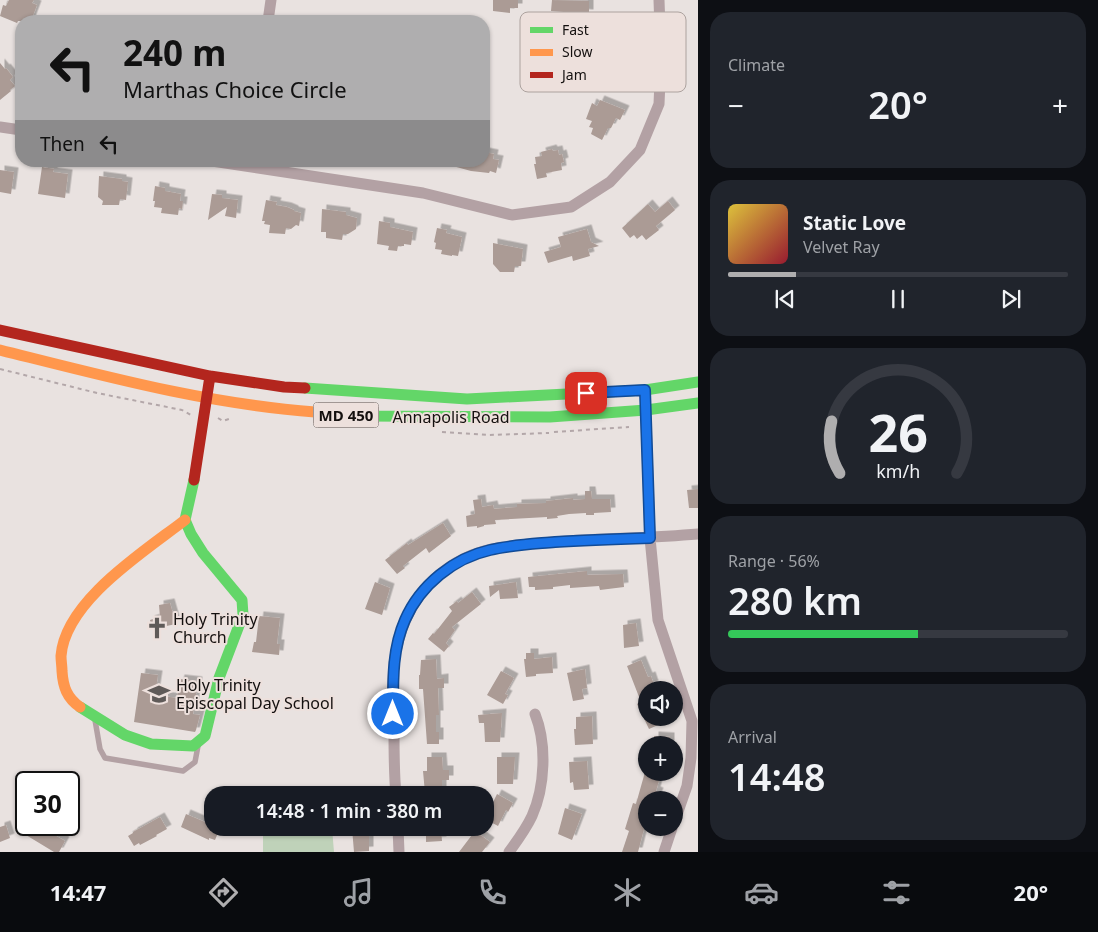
<!DOCTYPE html>
<meta charset="utf-8">
<style>
body{margin:0;font-family:"Noto Sans",sans-serif;background:#20242c;color:#f1f3f6;height:100vh;display:flex;flex-direction:column;font-size:19px;white-space:nowrap}
*{box-sizing:border-box;margin:0}
p{font-size:16px;color:#9ea1a6}
.icon{flex:none;width:28px;height:28px;fill:none;stroke:currentColor;stroke-width:2;stroke-linecap:round;stroke-linejoin:round}
.map{position:relative;flex:1;overflow:hidden}
.panel{display:flex;flex-direction:column;gap:12px;padding:12px;background:#0d0f14;width:400px}
.panel>*{flex:none}
.guide{position:absolute;left:15px;top:15px;width:475px;height:152px;border-radius:20px;box-shadow:0 1px 4px #0004;background:#afaeaf;color:#111;overflow:hidden}
.fabs{position:absolute;left:638px;top:681px;display:grid;gap:10px}
.fabs a{display:grid;place-items:center;width:45px;height:45px;border-radius:50%;background:#171b24;box-shadow:0 1px 4px #0004;font-size:25px}
.speed{position:absolute;left:15px;top:771px;display:flex;gap:10px;font-size:25px;font-weight:700;text-align:center}
.speed>*{display:grid;place-content:center;width:65px;height:65px;border-radius:50%;background:#171b24;box-shadow:0 1px 4px #0004;line-height:1}
.speed .limit{border:2px solid #111;border-radius:8px;background:#fff;color:#111}
.pin{position:absolute;display:grid;place-items:center;width:42px;height:42px;color:#fff;margin:-21px;border-radius:10px;box-shadow:0 2px 8px #0006}
.me{position:absolute;width:55px;margin:-28px;rotate:0deg;stroke-linejoin:round;filter:drop-shadow(0 0 4px #0008)}
.turn{display:flex;align-items:center;gap:18px;height:105px;padding:0 25px;font-size:22px}
.turn .icon{width:65px;height:65px;stroke-width:2.5}
.turn b{display:block;font-size:35px;line-height:42px}
.then{display:flex;align-items:center;height:48px;padding:0 25px;background:#0003;gap:10px;font-size:19px}
.big{font-size:38px;font-weight:600;line-height:1.1}
.panel .widget{flex:1;display:flex;flex-direction:column;justify-content:center;gap:8px;min-width:0;padding:0 18px;border-radius:20px;background:#20242c}
.panel .dial{align-items:center;gap:0}
.dial svg{height:130px;overflow:visible;fill:none;stroke:#363941;stroke-width:7;stroke-linecap:round;text-anchor:middle}
.dial text{fill:#f1f3f6;stroke:none}
.song{display:flex;align-items:center;gap:15px}
.cover{width:60px;height:60px;border-radius:8px;background:linear-gradient(135deg,hsl(50 70% 55%),hsl(350 70% 35%))}
.played{height:5px;border-radius:2px;background:linear-gradient(90deg,#afaeaf 20%,#363941 20%)}
.keys{display:flex;justify-content:space-around;direction:ltr}
.heat{display:flex;justify-content:space-between;align-items:center;font-size:28px;direction:ltr}
.charge{height:8px;border-radius:4px;background:linear-gradient(90deg,#34c759 56%,#363941 0)}
.trip{position:absolute;left:204px;top:786px;width:290px;height:50px;border-radius:20px;background:#171b24;box-shadow:0 1px 4px #0004;font-weight:600;line-height:50px;text-align:center}
.tabs{display:flex;height:80px;justify-content:space-around;align-items:center;background:#090b0e;color:#9ea1a6}
.tabs .icon{width:35px;height:35px}
.tabs .on{color:#afaeaf}
.tabs b{font-size:22px;color:#f1f3f6}
main{display:flex;flex:1;min-height:0}
.map>svg:first-child{display:block}
.green{fill:#bfd2b9}
.building{fill:#ab9b95;filter:url(#shadow)}
.lines{fill:none;stroke-linecap:round;stroke-linejoin:round}
.path{stroke:#b3a7a9;stroke-width:2;stroke-dasharray:4 4;stroke-linecap:butt}
.lane{stroke:#b3a1a4;stroke-width:5.5}
.street{stroke:#b3a1a4;stroke-width:11}
.fast{stroke:#63d668;stroke-width:11}
.slow{stroke:#ff974d;stroke-width:11}
.jam{stroke:#b3261e;stroke-width:11}
.route-casing{stroke:#114b97;stroke-width:12}
.route{stroke:#1a73e8;stroke-width:9}
.labels{text-anchor:middle;dominant-baseline:central;stroke-width:4;stroke-linejoin:round;paint-order:stroke}
.shield{fill:#ede0dc;stroke:#554e4c;stroke-width:1}
.shield-label{font-size:15px;font-weight:bold;fill:#14100f}
.street-label{font-size:16px;fill:#14100f;stroke:#ede0dc}
.poi-label{font-size:16px;fill:#14100f;stroke:#ede0dc;text-anchor:start}
.key{fill:#ede0dc;stroke:#aca29e;stroke-width:1}
.key-label{font-size:14px;fill:#14100f}
</style>
<main>
<div class="map">
<svg width="698" height="852" viewBox="0 0 698 852">
<defs>
<filter id="shadow"><feDropShadow dx="4.5" dy="-4.5" stdDeviation="0" flood-color="#0004"/></filter>
</defs>
<rect width="100%" height="100%" fill="#e9e2e0"/>
<path class="green" d="M263,828H332L334,852H263Z"/>
<path class="building" d="M9,0H34L32,3L37,5L31,21H18L17,23L0,16L3,5L6,6Z
M493,0H518V8H510V13L493,11Z
M552,0L589,1V14L551,11Z
M0,63L5,69L6,68L13,77L10,80L15,86L10,90L11,91L0,100Z
M600,100L625,110L620,120L616,118L611,128H608L602,140L591,134L593,128L589,127L592,121L586,119L592,103L597,106Z
M552,149L553,151L558,150L559,155L562,154L564,162L561,163L562,170L546,173L547,177L537,179L534,164H536L535,157L542,156L541,152Z
M484,152L494,154L493,159L499,160L496,173L490,171L489,173L471,171L449,165V161H484Z
M42,167L54,169L53,172L68,174L65,198L38,194Z
M0,170L14,172L11,194L0,192Z
M99,176L122,179V181L128,182L126,200L120,199L119,205H102L103,201L98,197Z
M155,186L165,188V191L181,194L180,201H183L182,209L179,208L178,215L161,213L162,208L154,207L155,201H153Z
M212,194L222,195V198L238,200L236,218L225,216L227,207L208,220Z
M266,200L277,202L276,205L287,207L294,210V211L301,213L299,226L296,225L291,229L286,228L285,234L269,233L270,225L264,224L265,221H262Z
M668,201L675,210L656,226L659,230L646,240L642,235L637,239L634,235L630,238L622,228L648,204L655,212Z
M322,209L346,212V215L357,218L356,229L348,234H343L342,240L326,238V232H321Z
M379,221L390,223V227L413,232L411,245L404,244V246H398L397,251L388,250L389,246L377,244Z
M437,228L447,230L446,233L462,237L458,256L452,255V256L441,254L442,250L435,249L436,243L434,242Z
M587,229L591,242L599,246L588,249L590,256L573,261L572,256L548,263L544,252L561,247L558,237Z
M493,243L523,249L521,266H515L514,272H500L493,264Z
M698,489V508H689L687,490Z
M585,491H591L592,499H610L611,512L594,513V515H586V513L569,514L557,516L558,518L547,519V517L495,520L496,524L484,525V526L477,528V526L467,527L466,516L475,514L473,500L481,499L482,507L493,505L494,509L517,507V504L546,503V501L573,498V500L585,499Z
M443,523L451,536L429,553L426,548L403,566L405,568L397,574L385,560L407,543L408,545Z
M587,571V575L623,574L624,587L600,590L599,586L570,588V585L553,587V589L535,590V587H529L528,577Z
M375,582L390,588L382,615L365,609Z
M516,582L518,598L500,599L499,590L490,597L489,586Z
M472,592L481,604L452,627L455,630L446,643L449,646L444,652L428,639L433,633L434,634L452,611L449,607L457,601L458,603Z
M170,603L176,624L152,629L150,620L160,617L159,605Z
M259,616L280,618L277,644H280L279,655L252,652L254,642H256Z
M636,623L639,646L624,648L623,625Z
M526,653H534V659L552,657L553,673L536,674V676L526,677L524,659H526Z
M436,659L437,679L444,678V688H438L439,715H436V732H439V744H427L423,689H419V675H420L421,660Z
M641,660L648,677L651,676L654,685L646,688V718H674L649,729L637,704L641,702L627,666Z
M585,669L587,688L582,689L584,699L573,701L567,673Z
M501,671L514,678L505,694L508,695L503,704L487,695Z
M141,673L158,675L155,695L177,698L180,679L198,681L193,714L200,715L196,730L195,732L134,722Z
M502,713L500,742H485L484,723H479L478,715Z
M592,716L593,744L575,745L574,729H576V717Z
M654,736L670,737V745H654Z
M427,757H442L443,770H449V780H442V795L437,793L435,795H427L425,793L423,771H427Z
M497,757H515L513,784H497Z
M587,761L589,789L574,790L573,782L570,783L569,762Z
M645,772L661,774L656,791L659,792L656,800H646V815L643,825H645L638,852H622L629,831L625,829L633,803L636,804Z
M497,794L513,803L508,812L506,810L498,826L485,819Z
M565,808L582,814L572,840L558,834Z
M186,814L212,825V828H220L215,840L209,838V840L181,827Z
M160,817L167,829L156,835L157,836L140,845L139,843L134,846L128,836L133,833V832Z
M6,825L10,838L0,842V827Z
M32,825H37L65,841L59,852H54L26,835Z
M352,828H369V851L354,852Z
M426,828H441L442,841L426,842Z
M475,831L490,842L482,852H459Z"/>
<g class="lines">
<path class="path" d="M0,369L97,393L182,410L191,415
M218,418L223,421L232,418
M442,432L488,435L549,433
M554,432L629,427"/>
<path class="lane" d="M95,720L100,749L105,758L183,771L195,762L198,746"/>
<path class="street" d="M268,21L271,0
M0,127L21,130
M212,161L423,193L512,215L571,207L610,182L640,150L659,104L661,58L659,0
M645,390L650,538L658,620L692,721L691,758L687,786L674,823
M396,795C394,774 394,752 394,731C393,705 391,677 396,651C406,601 439,561 491,549C515,544 541,543 566,541C610,538 654,538 698,534
M398,828L399,852
M509,852C517,841 526,829 532,816C545,787 547,744 535,714
M664,852L672,828"/>
<path class="fast" d="M305,388L467,399L645,390L698,382
M315,412L360,416L550,417L646,410L698,403
M80,707L125,735L151,744L193,746L205,736L219,678L243,615L242,600L203,553L191,534L185,520L194,480"/>
<path class="slow" d="M0,350C104,376 207,404 315,412
M80,707C67,698 63,687 62,671C62,666 61,661 61,656C65,601 145,551 185,520"/>
<path class="jam" d="M0,330L210,376L284,387L305,388
M194,480L210,376"/>
</g>
<g class="lines">
<g class="route-casing">
<path id="route" d="M393,714C393,682 392,649 405,620C420,585 454,558 490,550C511,545 533,544 555,542C587,540 618,539 650,538L645,390L586,393"/>
</g>
<use href="#route" class="route"/>
</g>
<defs>
<g id="church-bare" transform="scale(1.725)"><path d="M-1.2-6h2.4v3.5h3.3v2.4h-3.3V6h-2.4V-.1h-3.3v-2.4h3.3Z" fill="#5f5a58" stroke="#ede0dc" stroke-width="2.5" paint-order="stroke"/></g>
<g id="school-bare" transform="scale(1.725)"><path d="M0-5L7-2L0 1L-7-2ZM-4 1L0 2.5L4 1V4Q0 6-4 4Z" fill="#5f5a58" stroke="#ede0dc" stroke-width="2.5" paint-order="stroke"/></g>
</defs>
<g fill-rule="evenodd">
<use href="#church-bare" x="157" y="628"/>
<use href="#school-bare" x="159" y="694"/>
</g>
<g class="labels">
<rect class="shield" x="313.5" y="402.5" width="65" height="25" rx="4"/>
<g class="shield-label">
<text x="346" y="415">MD 450</text>
</g>
<g class="street-label">
<text x="451" y="417">Annapolis Road</text>
</g>
<g class="poi-label">
<text x="173" y="619">Holy Trinity<tspan x="173" dy="18">Church</tspan></text>
<text x="176" y="685">Holy Trinity<tspan x="176" dy="18">Episcopal Day School</tspan></text>
</g>
</g>
<rect x="520" y="12" width="166" height="80" rx="8" class="key"/>
<rect x="530" y="27" width="23" height="6" fill="#63d668"/>
<rect x="530" y="49" width="23" height="7" fill="#ff974d"/>
<rect x="530" y="72" width="23" height="6" fill="#b3261e"/>
<g class="key-label">
<text x="562" y="35">Fast</text>
<text x="562" y="57">Slow</text>
<text x="562" y="80">Jam</text>
</g>
</svg>
<div class="fabs">
<a><svg class="icon" aria-label="sound" viewBox="0 0 24 24"><path d="M4 9h4l5-4v14l-5-4H4zM17 9q2 3 0 6"/></svg></a>
<a>+</a>
<a>−</a>
</div>
<div class="speed"><div class="limit">30</div></div>
<div class="pin" style="left:586px;top:393px;background:#d93025"><svg class="icon" aria-label="arrive" viewBox="0 0 24 24"><path d="M6 21V4h12l-3 4 3 4H6"/></svg></div>
<svg class="me" style="left:393px;top:714px" viewBox="-20 -20 40 40"><circle r="17" fill="#1a73e8" stroke="#fff" stroke-width="3"/><path d="M0-11L8 9 0 5-8 9z" fill="#fff"/></svg>
<div class="trip">14:48 · 1 min · 380 m</div>
<div class="guide">
<div class="turn"><svg class="icon" aria-label="left" viewBox="0 0 24 24"><path d="M17 20v-9H6M10 6l-5 5 5 5"/></svg><div><b>240 m</b>Marthas Choice Circle</div></div>
<div class="then">Then<svg class="icon" aria-label="left" viewBox="0 0 24 24"><path d="M17 20v-9H6M10 6l-5 5 5 5"/></svg></div>
</div>
</div>
<section class="panel">
<div class="widget"><p>Climate</p>
<div class="heat"><a>−</a><b class="big">20°</b><a>+</a></div>
</div>
<div class="widget">
<div class="song"><i class="cover"></i><div><b>Static Love</b><p>Velvet Ray</p></div></div>
<div class="played"></div>
<div class="keys"><svg class="icon" aria-label="previous" viewBox="0 0 24 24"><path d="M18 5L8 12l10 7zM5 5v14"/></svg><svg class="icon" aria-label="pause" viewBox="0 0 24 24"><path d="M8 5v14M16 5v14"/></svg><svg class="icon" aria-label="next" viewBox="0 0 24 24"><path d="M6 5l10 7-10 7zM19 5v14"/></svg></div>
</div>
<div class="widget dial"><svg viewBox="0 0 100 80">
<path d="M14 69A42 42 0 1 1 86 69"/>
<path d="M14 69A42 42 0 0 1 9 37" stroke="#afaeaf"/>
<text x="50" y="56" font-size="32" font-weight="700">26</text>
<text x="50" y="72" font-size="11">km/h</text>
</svg></div>
<div class="widget"><p>Range · 56%</p><b class="big">280 km</b><div class="charge"></div></div>
<div class="widget"><p>Arrival</p><b class="big">14:48</b></div>
</section>
</main>
<nav class="tabs">
<b>14:47</b>
<svg class="icon on" aria-label="directions" viewBox="0 0 24 24"><path d="M12 3l9 9-9 9-9-9zM9 14v-3h6M13 9l2 2-2 2"/></svg>
<svg class="icon" aria-label="music" viewBox="0 0 24 24"><path d="M9 18V5l10-2v13"/><circle cx="6" cy="18" r="3"/><circle cx="16" cy="16" r="3"/></svg>
<svg class="icon" aria-label="phone" viewBox="0 0 24 24"><path d="M5 4h4l2 5-3 2q2 4 5 5l2-3 5 2v4C11 20 4 13 5 4z"/></svg>
<svg class="icon" aria-label="climate" viewBox="0 0 24 24"><path d="M12 3v18M4 7l16 10M4 17L20 7"/></svg>
<svg class="icon" aria-label="car" viewBox="0 0 24 24"><path d="M5 17H2v-5l4-1 3-4h7l3 4 3 1v5h-3M9 17h6M6 11h13"/><circle cx="7" cy="17" r="2"/><circle cx="17" cy="17" r="2"/></svg>
<svg class="icon" aria-label="filters" viewBox="0 0 24 24"><path d="M4 7h16M4 17h16"/><circle cx="9" cy="7" r="2"/><circle cx="15" cy="17" r="2"/></svg>
<b>20°</b>
</nav>
